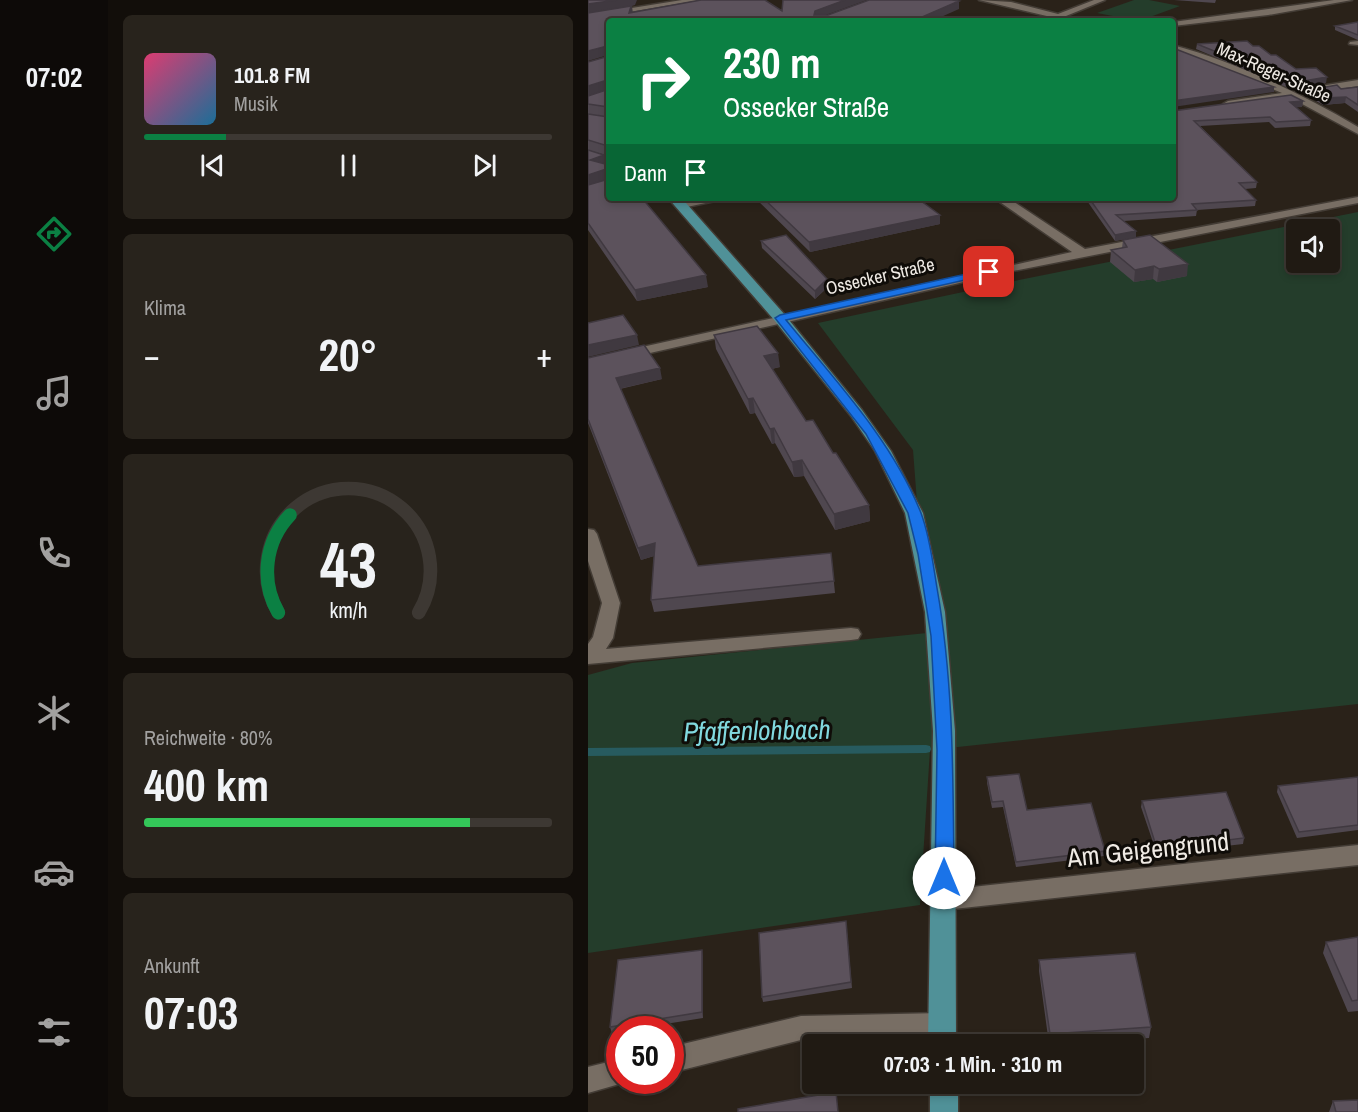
<!DOCTYPE html>
<html lang="de">
<meta charset="utf-8">
<style>
body{margin:0;font-family:"Archivo Narrow",sans-serif;background:#28231c;color:#f1f3f6;height:100vh;display:flex;flex-direction:column;font-size:22px;white-space:nowrap}
*{box-sizing:border-box;margin:0}
p{font-size:20px;color:#a2a1a0}
.icon{flex:none;width:33px;height:33px;fill:none;stroke:currentColor;stroke-width:2;stroke-linecap:round;stroke-linejoin:round}
.map{position:relative;flex:1;overflow:hidden}
.panel{display:flex;flex-direction:column;gap:15px;padding:15px;background:#120e0a;width:480px}
.panel>*{flex:none}
.hud{position:absolute;left:18px;top:18px;width:570px;height:183px;border-radius:6px;box-shadow:0 3px 9px #0003,0 0 0 2px #3d3833;background:#0b8043;color:#fff;overflow:hidden}
.controls{position:absolute;left:698px;top:219px;display:grid;gap:12px}
.controls a{display:grid;place-items:center;width:54px;height:54px;border-radius:6px;background:#201a13;box-shadow:0 3px 9px #0003,0 0 0 2px #3d3833;font-size:30px}
.speed{position:absolute;left:18px;top:1016px;display:flex;gap:12px;font-size:30px;font-weight:700;text-align:center}
.speed>*{display:grid;place-content:center;width:78px;height:78px;border-radius:50%;background:#201a13;box-shadow:0 3px 9px #0003,0 0 0 2px #3d3833;line-height:1}
.speed .limit{border:9px solid #d22;background:#fff;color:#111}
.pin{position:absolute;display:grid;place-items:center;width:51px;height:51px;color:#fff;margin:-26px;border-radius:12px;box-shadow:0 3px 9px #0006}
.me{position:absolute;width:66px;margin:-33px;rotate:0deg;stroke-linejoin:round;filter:drop-shadow(0 0 4px #0008)}
.turn{display:flex;align-items:center;gap:21px;height:126px;padding:0 18px;font-size:27px}
.turn .icon{width:78px;height:78px;stroke-width:2.5}
.turn b{display:block;font-size:42px;line-height:51px}
.then{display:flex;align-items:center;height:57px;padding:0 18px;background:#0003;gap:12px;font-size:22px}
.big{font-size:45px;font-weight:800;line-height:1.1}
.panel .card{flex:1;display:flex;flex-direction:column;justify-content:center;gap:9px;min-width:0;padding:0 21px;border-radius:9px;background:#28231c}
.panel .dial{align-items:center;gap:0}
.dial svg{height:156px;overflow:visible;fill:none;stroke:#3d3833;stroke-width:7;stroke-linecap:round;text-anchor:middle}
.dial text{fill:#f1f3f6;stroke:none}
.song{display:flex;align-items:center;gap:18px}
.cover{width:72px;height:72px;border-radius:9px;background:linear-gradient(135deg,hsl(340 70% 55%),hsl(200 70% 35%))}
.played{height:6px;border-radius:3px;background:linear-gradient(90deg,#0b8043 20%,#3d3833 20%)}
.keys{display:flex;justify-content:space-around;direction:ltr}
.heat{display:flex;justify-content:space-between;align-items:center;font-size:33px;direction:ltr}
.charge{height:9px;border-radius:4px;background:linear-gradient(90deg,#34c759 80%,#3d3833 0)}
.trip{position:absolute;left:214px;top:1034px;width:342px;height:60px;border-radius:6px;background:#201a13;box-shadow:0 3px 9px #0003,0 0 0 2px #3d3833;font-weight:800;line-height:60px;text-align:center}
main{display:flex;flex:1;min-height:0}
.tabs{display:flex;flex-direction:column;width:108px;justify-content:space-around;align-items:center;background:#0d0a08;color:#a2a1a0}
.tabs .icon{width:42px;height:42px}
.tabs .on{color:#0b8043}
.tabs b{font-size:27px;color:#f1f3f6}
.map>svg:first-child{display:block}
.green{fill:#243d2b;fill-rule:evenodd}
.lines{fill:none;stroke-linecap:round;stroke-linejoin:round}
.stream{fill:#275b5f;fill-rule:evenodd}
.minor-casing{stroke:#433c35;stroke-width:3}
.major-casing{stroke:#433c35;stroke-width:3}
.minor{fill:#786e64;fill-rule:evenodd}
.major{fill:#509198;fill-rule:evenodd}
.wall{fill:#4f474f}
.shaded-wall{fill:#403940}
.building{fill:#5c525c;stroke:#403940;stroke-width:1.5}
.route{fill:#1a73e8;stroke:#114b97;stroke-width:1.5}
.labels{text-anchor:middle;dominant-baseline:central;stroke-width:6;stroke-linejoin:round;paint-order:stroke}
.far-street-label{font-size:18px;fill:#efeae4;stroke:#0f0c08}
.near-street-label{font-size:26px;fill:#efeae4;stroke:#0f0c08}
.near-water-label{font-size:27px;font-style:italic;fill:#81d9df;stroke:#0f0c08}
</style>
<main>
<nav class="tabs">
<b>07:02</b>
<svg class="icon on" aria-label="directions" viewBox="0 0 24 24"><path d="M12 3l9 9-9 9-9-9zM9 14v-3h6M13 9l2 2-2 2"/></svg>
<svg class="icon" aria-label="music" viewBox="0 0 24 24"><path d="M9 18V5l10-2v13"/><circle cx="6" cy="18" r="3"/><circle cx="16" cy="16" r="3"/></svg>
<svg class="icon" aria-label="phone" viewBox="0 0 24 24"><path d="M5 4h4l2 5-3 2q2 4 5 5l2-3 5 2v4C11 20 4 13 5 4z"/></svg>
<svg class="icon" aria-label="climate" viewBox="0 0 24 24"><path d="M12 3v18M4 7l16 10M4 17L20 7"/></svg>
<svg class="icon" aria-label="car" viewBox="0 0 24 24"><path d="M5 17H2v-5l4-1 3-4h7l3 4 3 1v5h-3M9 17h6M6 11h13"/><circle cx="7" cy="17" r="2"/><circle cx="17" cy="17" r="2"/></svg>
<svg class="icon" aria-label="filters" viewBox="0 0 24 24"><path d="M4 7h16M4 17h16"/><circle cx="9" cy="7" r="2"/><circle cx="15" cy="17" r="2"/></svg>
</nav>
<section class="panel">
<div class="card">
<div class="song"><i class="cover"></i><div><b>101.8 FM</b><p>Musik</p></div></div>
<div class="played"></div>
<div class="keys"><svg class="icon" aria-label="previous" viewBox="0 0 24 24"><path d="M18 5L8 12l10 7zM5 5v14"/></svg><svg class="icon" aria-label="pause" viewBox="0 0 24 24"><path d="M8 5v14M16 5v14"/></svg><svg class="icon" aria-label="next" viewBox="0 0 24 24"><path d="M6 5l10 7-10 7zM19 5v14"/></svg></div>
</div>
<div class="card"><p>Klima</p>
<div class="heat"><a>−</a><b class="big">20°</b><a>+</a></div>
</div>
<div class="card dial"><svg viewBox="0 0 100 80">
<path d="M14 69A42 42 0 1 1 86 69"/>
<path d="M14 69A42 42 0 0 1 20 19" stroke="#0b8043"/>
<text x="50" y="56" font-size="32" font-weight="700">43</text>
<text x="50" y="72" font-size="11">km/h</text>
</svg></div>
<div class="card"><p>Reichweite · 80%</p><b class="big">400 km</b><div class="charge"></div></div>
<div class="card"><p>Ankunft</p><b class="big">07:03</b></div>
</section>
<div class="map">
<svg width="770" height="1112" viewBox="0 0 770 1112">
<rect width="100%" height="100%" fill="#2a2219"/>
<path class="green" d="M546,0H561L592,6L551,21L509,13Z
M770,212V704L342,750L332,905L0,953V675L44,663L339,633L325,450L230,323L431,280ZM708,230H741V262H708Z"/>
<g class="lines">
<path class="stream" d="M338,745L342,746L343,749L342,752L338,753L0,756V748Z"/>
<g class="minor-casing">
<path id="minor" d="M94,0H112L0,19V15Z
M391,0L423,2L470,14L506,0H517L478,16L493,21H480Z
M746,0H764L680,15L585,26V22Z
M770,41V45L761,44L762,42Z
M585,45C650,63 712,93 770,127V134L703,98L637,106L635,104L640,101L694,93L630,66L585,51Z
M770,80V86L726,93L721,90L726,87Z
M770,197V203L420,272L0,367V359L484,252L406,198H420L497,249Z
M112,198H134L132,200L94,208L88,205L90,203Z
M0,529L6,530L9,534L32,603L25,638L18,649L263,628L270,629L273,634L270,639L263,640L0,664V644L5,637L14,603L0,561Z
M770,845V865L356,910L347,907L344,900L347,893L356,890Z
M354,1013L363,1016L367,1025L363,1034L354,1037L213,1040L82,1073V1047L213,1016Z
M32,1059V1080L42,1081L0,1093V1067Z"/>
</g>
<g class="major-casing">
<path id="major" d="M0,151L21,158V164L0,157Z
M80,198H93L98,203L197,315L274,410L303,451L335,513L357,612L367,731L368,1044H340L345,731L337,612L317,513L287,451L263,416L187,321Z
M342,1083H370V1112H342Z"/>
</g>
<use href="#minor" class="minor"/>
<use href="#major" class="major"/>
</g>
<path class="wall" d="M586,0H628L627,3Z
M770,22V40L747,30V26Z
M609,44L665,46L708,69L738,83L703,89L608,49Z
M21,56V156L0,150L17,165L120,287L49,301L0,230V104L21,89L0,96Z
M770,87V112L757,103L735,105L719,96L720,90Z
M715,101L714,107H708L723,120L722,126L687,128L681,122L612,126L669,182L668,188L657,189L668,200L667,206L609,210L608,216L536,221L548,231V237L527,241L497,198H585V111Z
M167,198H329L352,215V224L222,252Z
M535,240L599,276L569,282L565,279L546,282L522,262L523,250L534,248Z
M173,241L240,287L227,299L174,248Z
M126,335L192,367L184,369L218,421L245,453L281,505L282,521L247,530L216,476L206,477L187,443L184,444L167,413L162,414L128,349Z
M0,358L74,379L32,389L110,566L243,553L247,593L66,612L63,600L66,556L53,560L0,423Z
M399,777L439,810L517,851L516,856L428,867L415,807L404,808L399,783Z
M770,777V830L709,838L689,792L690,786Z
M554,801L656,838L655,844L569,854L553,807Z
M258,921L264,988L175,1002L174,997Z
M770,937V1011L760,1012L735,953L738,942Z
M115,956V1018L46,1029H32V1031L24,1033L22,1027Z
M451,960L563,1027L561,1038L475,1044H461L451,971Z
M745,1101L770,1112H741Z"/>
<path class="shaded-wall" d="M29,0H49L47,5L44,6L45,14L41,13H0V4Z
M257,0H279L227,19L226,15L227,11Z
M371,1V9L344,21H325Z
M19,46L20,55L0,61V51Z
M739,77L738,83L703,89L704,83Z
M19,80L20,89L0,96V86Z
M686,87V92L585,107V101Z
M758,97L757,103L735,105L736,98Z
M715,101L714,107L701,108L702,102Z
M16,155L18,165L2,160Z
M18,169L20,180L0,186V175Z
M352,215V224L222,252L221,242Z
M548,231V237L527,241V235Z
M600,264L599,276L569,282L571,269Z
M566,266L565,279L546,282L547,270Z
M118,275L120,287L49,301L47,290Z
M239,279L240,287L227,299V291Z
M49,335L51,345L0,357V345Z
M190,353L192,367L178,370L176,356Z
M72,368L74,379L30,389L28,378Z
M165,398L167,413L162,414L160,399Z
M186,428L187,443L184,444L182,429Z
M214,460L216,476L206,477L204,462Z
M281,505L282,521L247,530L246,514Z
M67,543L69,555L53,560L50,548Z
M114,950L115,956V1018L114,1012Z"/>
<path class="building" d="M0,0H29L0,4Z
M113,0H177L194,11L195,0H257L227,11L226,15H240L281,0H364L371,1L325,21H21V48L19,46L0,51V13L43,6L41,13Z
M770,22V35L747,26Z
M659,41L665,46H671L683,55H688L708,69L728,68L739,77L704,83L609,44Z
M585,48L686,87L585,101V103Z
M21,56V81L19,80L0,86V62Z
M749,85L753,89L770,87V105L758,97L736,98L720,90Z
M21,89V151L20,146L0,140V114L21,117L20,107L0,104V96Z
M703,95L715,101L702,102L723,120L688,122L682,117L606,121L669,182L651,183L668,200L604,204L609,210L528,215L548,231L527,235L501,198H585V111Z
M0,150L16,155L2,160L21,165V171L18,169L0,175Z
M21,176V198H54L118,275L47,290L0,223V185L21,179Z
M175,198H329L352,215L221,242Z
M198,235L239,279L227,291L173,241Z
M562,235L600,264L571,269L566,266L547,270L523,250L539,247L535,240Z
M35,315L49,335L0,345V323Z
M169,326L190,353L176,356L218,421L225,420L245,453H248L281,505L246,514L214,460L204,462L186,428L182,429L165,398L160,399L126,335Z
M56,345L72,368L28,378L110,566L243,553L246,581L63,600L67,543L50,548L0,419V358Z
M431,774L439,810L503,803L517,851L428,862L415,801L404,802L399,777Z
M770,777V825L711,832L690,786Z
M638,792L656,838L569,849L554,801Z
M258,921L263,982L174,997L171,933Z
M770,937V1000L764,1001L738,942Z
M114,950V1012L22,1027L30,960Z
M547,953L563,1027L462,1034L451,960Z
M248,1092L250,1112H150V1109Z
M770,1100V1112H748L745,1101Z"/>
<path class="route" d="M401,269L404,270V274L198,320C247,380 304,440 333,513C342,537 345,564 349,588C366,684 365,781 366,878L363,884L356,886L350,884L347,878L349,750L343,636L330,554L320,513L278,434L187,318L192,315Z"/>
<g class="labels">
<g class="far-street-label">
<text transform="translate(686 72) rotate(24)">Max-Reger-Straße</text>
<text transform="translate(292 276) rotate(-13)">Ossecker Straße</text>
</g>
<g class="near-street-label">
<text transform="translate(560 849) rotate(-6)">Am Geigengrund</text>
</g>
<g class="near-water-label">
<text transform="translate(169 730) rotate(-1)">Pfaffenlohbach</text>
</g>
</g>
</svg>
<div class="controls">
<a><svg class="icon" aria-label="sound" viewBox="0 0 24 24"><path d="M4 9h4l5-4v14l-5-4H4zM17 9q2 3 0 6"/></svg></a>
</div>
<div class="speed"><div class="limit">50</div></div>
<div class="pin" style="left:401px;top:272px;background:#d93025"><svg class="icon" aria-label="arrive" viewBox="0 0 24 24"><path d="M6 21V4h12l-3 4 3 4H6"/></svg></div>
<svg class="me" style="left:356px;top:878px" viewBox="-20 -20 40 40"><circle r="19" fill="#fff"/><path d="M0-13L10 11 0 6-10 11z" fill="#1a73e8"/></svg>
<div class="trip">07:03 · 1 Min. · 310 m</div>
<div class="hud">
<div class="turn"><svg class="icon" aria-label="right" viewBox="0 0 24 24"><path d="M7 20v-9h11M14 6l5 5-5 5"/></svg><div><b>230 m</b>Ossecker Straße</div></div>
<div class="then">Dann<svg class="icon" aria-label="arrive" viewBox="0 0 24 24"><path d="M6 21V4h12l-3 4 3 4H6"/></svg></div>
</div>
</div>
</main>
